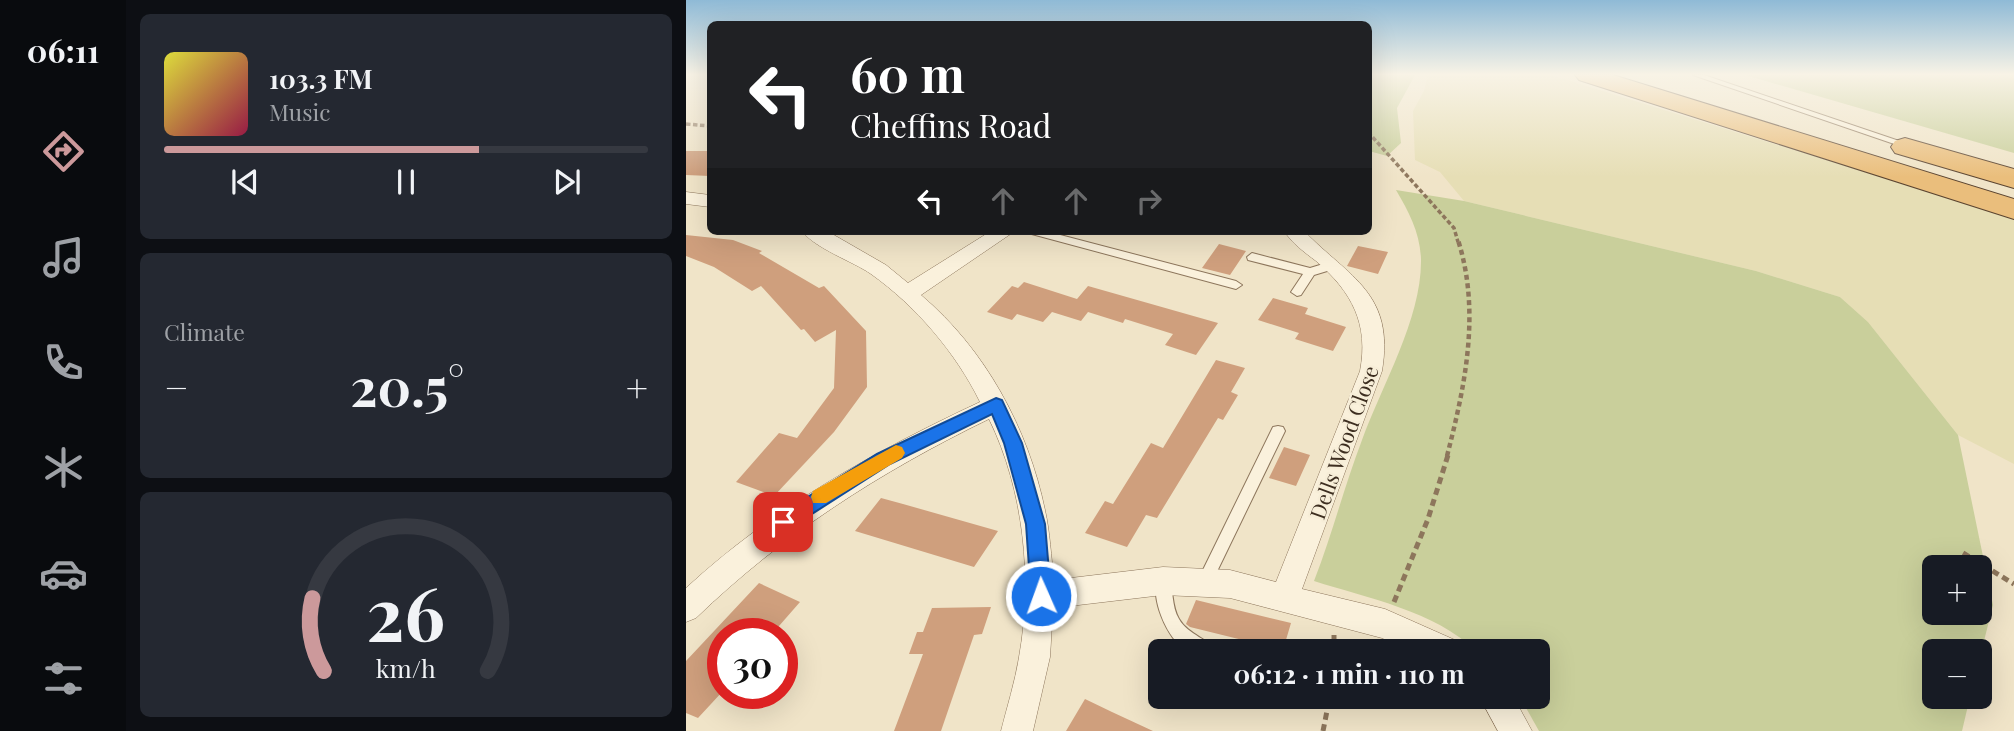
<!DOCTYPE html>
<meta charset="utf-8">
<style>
body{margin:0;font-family:"Playfair Display",serif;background:#242831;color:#f1f3f6;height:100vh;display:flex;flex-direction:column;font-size:26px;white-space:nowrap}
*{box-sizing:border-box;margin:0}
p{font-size:23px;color:#9ea1a6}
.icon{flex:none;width:38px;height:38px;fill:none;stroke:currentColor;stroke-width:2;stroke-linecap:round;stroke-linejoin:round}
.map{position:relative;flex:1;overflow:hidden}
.details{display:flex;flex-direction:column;gap:14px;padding:14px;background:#0d0f14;width:560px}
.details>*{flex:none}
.guide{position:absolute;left:21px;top:21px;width:665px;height:214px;border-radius:10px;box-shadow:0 7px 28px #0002;background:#202124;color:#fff;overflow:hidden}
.fabs{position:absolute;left:1236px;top:555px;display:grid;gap:14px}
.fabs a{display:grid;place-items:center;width:70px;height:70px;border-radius:10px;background:#171b24;box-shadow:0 7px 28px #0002;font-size:35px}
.speed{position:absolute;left:21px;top:618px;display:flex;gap:14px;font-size:35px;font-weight:700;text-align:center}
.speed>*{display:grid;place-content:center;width:91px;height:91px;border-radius:50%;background:#171b24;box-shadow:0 7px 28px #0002;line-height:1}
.speed .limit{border:10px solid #d22;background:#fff;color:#111}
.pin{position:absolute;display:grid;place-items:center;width:60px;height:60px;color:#fff;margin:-30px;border-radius:14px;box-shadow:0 4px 10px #0006}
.me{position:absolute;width:77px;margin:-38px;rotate:358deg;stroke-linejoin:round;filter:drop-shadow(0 0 5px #0008)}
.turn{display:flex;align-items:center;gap:24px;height:147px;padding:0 28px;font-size:32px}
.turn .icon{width:91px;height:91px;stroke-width:2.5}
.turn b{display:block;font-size:49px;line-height:60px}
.lanes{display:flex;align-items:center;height:66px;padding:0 28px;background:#0003;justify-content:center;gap:35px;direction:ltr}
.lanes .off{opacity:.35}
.big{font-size:52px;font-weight:700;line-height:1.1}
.details .tile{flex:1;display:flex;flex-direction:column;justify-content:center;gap:10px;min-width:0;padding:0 24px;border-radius:10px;background:#242831}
.details .dial{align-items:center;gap:0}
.dial svg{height:182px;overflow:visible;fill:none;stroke:#363941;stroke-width:7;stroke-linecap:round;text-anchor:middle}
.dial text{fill:#f1f3f6;stroke:none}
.song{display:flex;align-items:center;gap:21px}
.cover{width:84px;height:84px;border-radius:10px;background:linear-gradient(135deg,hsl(60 70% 55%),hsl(340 70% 35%))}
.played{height:7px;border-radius:4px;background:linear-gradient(90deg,#cc999b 65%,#363941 65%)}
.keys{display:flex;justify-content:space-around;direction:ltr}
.heat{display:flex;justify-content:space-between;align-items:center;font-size:38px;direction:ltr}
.trip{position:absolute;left:462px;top:639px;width:402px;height:70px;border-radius:10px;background:#171b24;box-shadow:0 7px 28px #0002;font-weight:700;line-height:70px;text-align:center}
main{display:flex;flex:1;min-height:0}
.dock{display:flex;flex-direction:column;width:126px;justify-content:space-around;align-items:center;background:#090b0e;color:#9ea1a6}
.dock .icon{width:49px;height:49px}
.dock .active{color:#cc999b}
.dock b{font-size:32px;color:#f1f3f6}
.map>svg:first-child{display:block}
.farmland{fill:#e6deb5}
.green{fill:#c9cf9b;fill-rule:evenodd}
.building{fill:#cf9f7d}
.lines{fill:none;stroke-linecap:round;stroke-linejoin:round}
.service-casing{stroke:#8d765c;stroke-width:2}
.minor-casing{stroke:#8d765c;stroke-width:1}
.trunk-casing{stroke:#5b4430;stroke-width:2}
.path-far2{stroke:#8d765c;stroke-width:3.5;stroke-dasharray:4.5 2.5;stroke-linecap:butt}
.path-far1{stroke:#8d765c;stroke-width:4.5;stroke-dasharray:5 3.5;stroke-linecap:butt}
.path{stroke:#8d765c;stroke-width:5;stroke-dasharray:7 4.5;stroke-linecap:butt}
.service{fill:#faf1dc;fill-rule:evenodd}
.minor{fill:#faf1dc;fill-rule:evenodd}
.trunk{fill:#eabe7c;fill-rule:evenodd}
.route{fill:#1a73e8;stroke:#114b97;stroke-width:2}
.slow{fill:#f59e0b}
.labels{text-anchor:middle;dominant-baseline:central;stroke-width:5;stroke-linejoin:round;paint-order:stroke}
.street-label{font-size:21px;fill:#3d2e20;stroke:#f7eed8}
</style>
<main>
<nav class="dock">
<b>06:11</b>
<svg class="icon active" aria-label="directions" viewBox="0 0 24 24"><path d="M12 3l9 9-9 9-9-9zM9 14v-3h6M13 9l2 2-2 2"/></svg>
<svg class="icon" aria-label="music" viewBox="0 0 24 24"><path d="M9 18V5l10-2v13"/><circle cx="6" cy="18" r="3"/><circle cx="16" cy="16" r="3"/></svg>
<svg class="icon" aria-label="phone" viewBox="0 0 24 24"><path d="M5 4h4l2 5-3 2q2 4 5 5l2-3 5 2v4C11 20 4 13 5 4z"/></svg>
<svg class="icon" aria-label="climate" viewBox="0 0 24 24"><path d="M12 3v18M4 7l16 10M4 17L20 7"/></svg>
<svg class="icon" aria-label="car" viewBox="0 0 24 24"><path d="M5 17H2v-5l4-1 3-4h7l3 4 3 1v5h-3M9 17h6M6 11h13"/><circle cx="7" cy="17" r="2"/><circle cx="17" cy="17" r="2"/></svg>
<svg class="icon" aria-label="filters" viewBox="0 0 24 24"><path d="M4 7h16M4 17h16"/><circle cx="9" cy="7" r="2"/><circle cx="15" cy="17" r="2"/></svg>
</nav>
<section class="details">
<div class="tile">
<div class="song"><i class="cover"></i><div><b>103.3 FM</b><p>Music</p></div></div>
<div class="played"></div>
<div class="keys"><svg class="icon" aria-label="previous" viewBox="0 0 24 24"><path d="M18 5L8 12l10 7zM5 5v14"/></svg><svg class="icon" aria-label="pause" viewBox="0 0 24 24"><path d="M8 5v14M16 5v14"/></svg><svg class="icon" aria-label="next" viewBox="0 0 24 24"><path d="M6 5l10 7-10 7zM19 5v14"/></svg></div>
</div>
<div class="tile"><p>Climate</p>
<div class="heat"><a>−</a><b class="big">20.5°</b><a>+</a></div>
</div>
<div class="tile dial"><svg viewBox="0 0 100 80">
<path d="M14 69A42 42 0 1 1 86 69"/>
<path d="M14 69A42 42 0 0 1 9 37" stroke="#cc999b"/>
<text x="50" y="56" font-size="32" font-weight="700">26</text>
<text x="50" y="72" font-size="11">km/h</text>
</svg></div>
</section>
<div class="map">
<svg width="1328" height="731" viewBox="0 0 1328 731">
<rect width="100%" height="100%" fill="#f0e4c8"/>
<path class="farmland" d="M742,75H865L1328,218V464L1272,435L1182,322L1154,297L1070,271L778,201L754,172L729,160L727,111L738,91Z"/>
<path class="green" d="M682,75H729L711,108L715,143L701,156L683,151Z
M1059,75H1328V153Z
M710,190L778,201L1070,271L1154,297L1182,322L1272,435L1307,605L1293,661V651H1248V696L1284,697L1276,731H853L834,697L852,696V651H790C749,611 681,598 628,581C646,535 658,487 676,440C696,385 736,318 735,259C734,233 723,212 710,190ZM1248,567H1293V612H1248Z"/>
<path class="building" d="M0,151H24V176L0,175Z
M0,235L47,240L76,251L73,253L133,288L138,286L180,331L181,387L148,432L88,496L50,482L93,433L111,438L148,388L150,330L129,342L118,329L115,330L75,286L66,291L28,267L0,256Z
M533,244L560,251L544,275L516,268Z
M672,246L702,252L692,274L661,266Z
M338,282L391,299L402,286L532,323L510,355L479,345L487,334L439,319L437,323L402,312L395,321L366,312L357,322L331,314L326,320L301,312L326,286L332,288Z
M587,298L622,308L619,314L660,327L647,351L609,339L613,333L572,320Z
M530,360L559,368L545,392L552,395L537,420L532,418L471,518L460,515L441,547L399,533L419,501L427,504L465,443L477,448Z
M598,447L624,455L610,486L583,478Z
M195,498L217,504L312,531L288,567L169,531Z
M73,583L114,602L86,634H37V691L12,718L0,713V661Z
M510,600L605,623L597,650L504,627L500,624Z
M305,607L296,634L288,635L255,731H208L237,654H223L231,632H237L246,608Z
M399,699L426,712L467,731H380Z"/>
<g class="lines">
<g class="service-casing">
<path id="service" d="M1007,75H1018L1228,146L1223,149L1220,148Z
M341,231H359L550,281L556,285L550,289L342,233Z
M566,253L624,268L647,261L652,265L651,268L628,275L615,295L611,296L605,292L617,274L562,260L561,257Z
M592,426L597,427L599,431L524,586L519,588L514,586L511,581L514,576L587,427Z
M477,574L482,576C488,589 485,606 493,619C502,635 525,640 529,651C521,651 509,653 501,650C481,641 463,595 472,576Z"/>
</g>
<g class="minor-casing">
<path id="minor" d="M0,192L24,195V207L0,204Z
M116,231H141L200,265L222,283L305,231H329L235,295C299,349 342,428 359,510C364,532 365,557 368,580L477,567L544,570L590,582L674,371C683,324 666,292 630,261C618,252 607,244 598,231H618C664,278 709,293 696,371L616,589L699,609L769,640L773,651H724L696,638L544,598L477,595L367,608L364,657L347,731H315C321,707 329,682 333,657C347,580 338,490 303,419C194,472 97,534 10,618L0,622V588C87,508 187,452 294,402C270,353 230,306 185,274C168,262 128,248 116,231Z
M793,696H827L846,731H812Z"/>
</g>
<g class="trunk-casing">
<path id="trunk" d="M889,75H927L1328,199V219L893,80Z
M1219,138L1328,169V188L1209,153L1205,147L1209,141Z"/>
</g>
<path class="path-far2" d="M0,124L24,126
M682,132L768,228L772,242"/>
<path class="path-far1" d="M761,456C779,386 795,312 772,240"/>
<path class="path" d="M1277,553L1328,584
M708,602L742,519L762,455
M648,635V651
M637,731L644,696"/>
<use href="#service" class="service"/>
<use href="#minor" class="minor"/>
<use href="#trunk" class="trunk"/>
</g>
<linearGradient id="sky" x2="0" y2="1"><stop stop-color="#8fbad6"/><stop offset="0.42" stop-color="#f8f3e6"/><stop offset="1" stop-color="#f8f3e6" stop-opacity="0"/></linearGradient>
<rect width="1328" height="177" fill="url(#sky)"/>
<path class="route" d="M310,398L316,400L336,443L359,524L365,596L362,602L355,605L348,602L345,596L340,524L318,443L306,414L204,464L104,528L97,531L91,528L88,522L91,516L191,454Z"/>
<path class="slow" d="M210,445L216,447L219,453L216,458L140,503H127L125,497L127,491Z"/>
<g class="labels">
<g class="street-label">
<text transform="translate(657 442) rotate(-70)">Dells Wood Close</text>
</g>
</g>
</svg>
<div class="fabs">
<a>+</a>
<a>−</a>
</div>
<div class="speed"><div class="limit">30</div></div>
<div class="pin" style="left:97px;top:522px;background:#d93025"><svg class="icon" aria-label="arrive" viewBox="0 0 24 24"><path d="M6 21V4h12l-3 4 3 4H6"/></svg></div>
<svg class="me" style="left:355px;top:596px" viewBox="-20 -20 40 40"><circle r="17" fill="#1a73e8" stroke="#fff" stroke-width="3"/><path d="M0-11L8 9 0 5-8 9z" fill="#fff"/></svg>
<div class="trip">06:12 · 1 min · 110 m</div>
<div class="guide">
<div class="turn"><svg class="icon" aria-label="left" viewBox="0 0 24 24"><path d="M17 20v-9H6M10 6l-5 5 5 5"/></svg><div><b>60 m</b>Cheffins Road</div></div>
<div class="lanes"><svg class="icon" aria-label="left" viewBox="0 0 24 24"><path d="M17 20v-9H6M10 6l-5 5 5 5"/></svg><svg class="icon off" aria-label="ahead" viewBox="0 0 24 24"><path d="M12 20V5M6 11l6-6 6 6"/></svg><svg class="icon off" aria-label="ahead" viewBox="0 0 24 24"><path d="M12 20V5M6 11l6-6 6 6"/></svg><svg class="icon off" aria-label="right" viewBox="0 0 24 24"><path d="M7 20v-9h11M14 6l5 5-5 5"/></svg></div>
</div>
</div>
</main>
